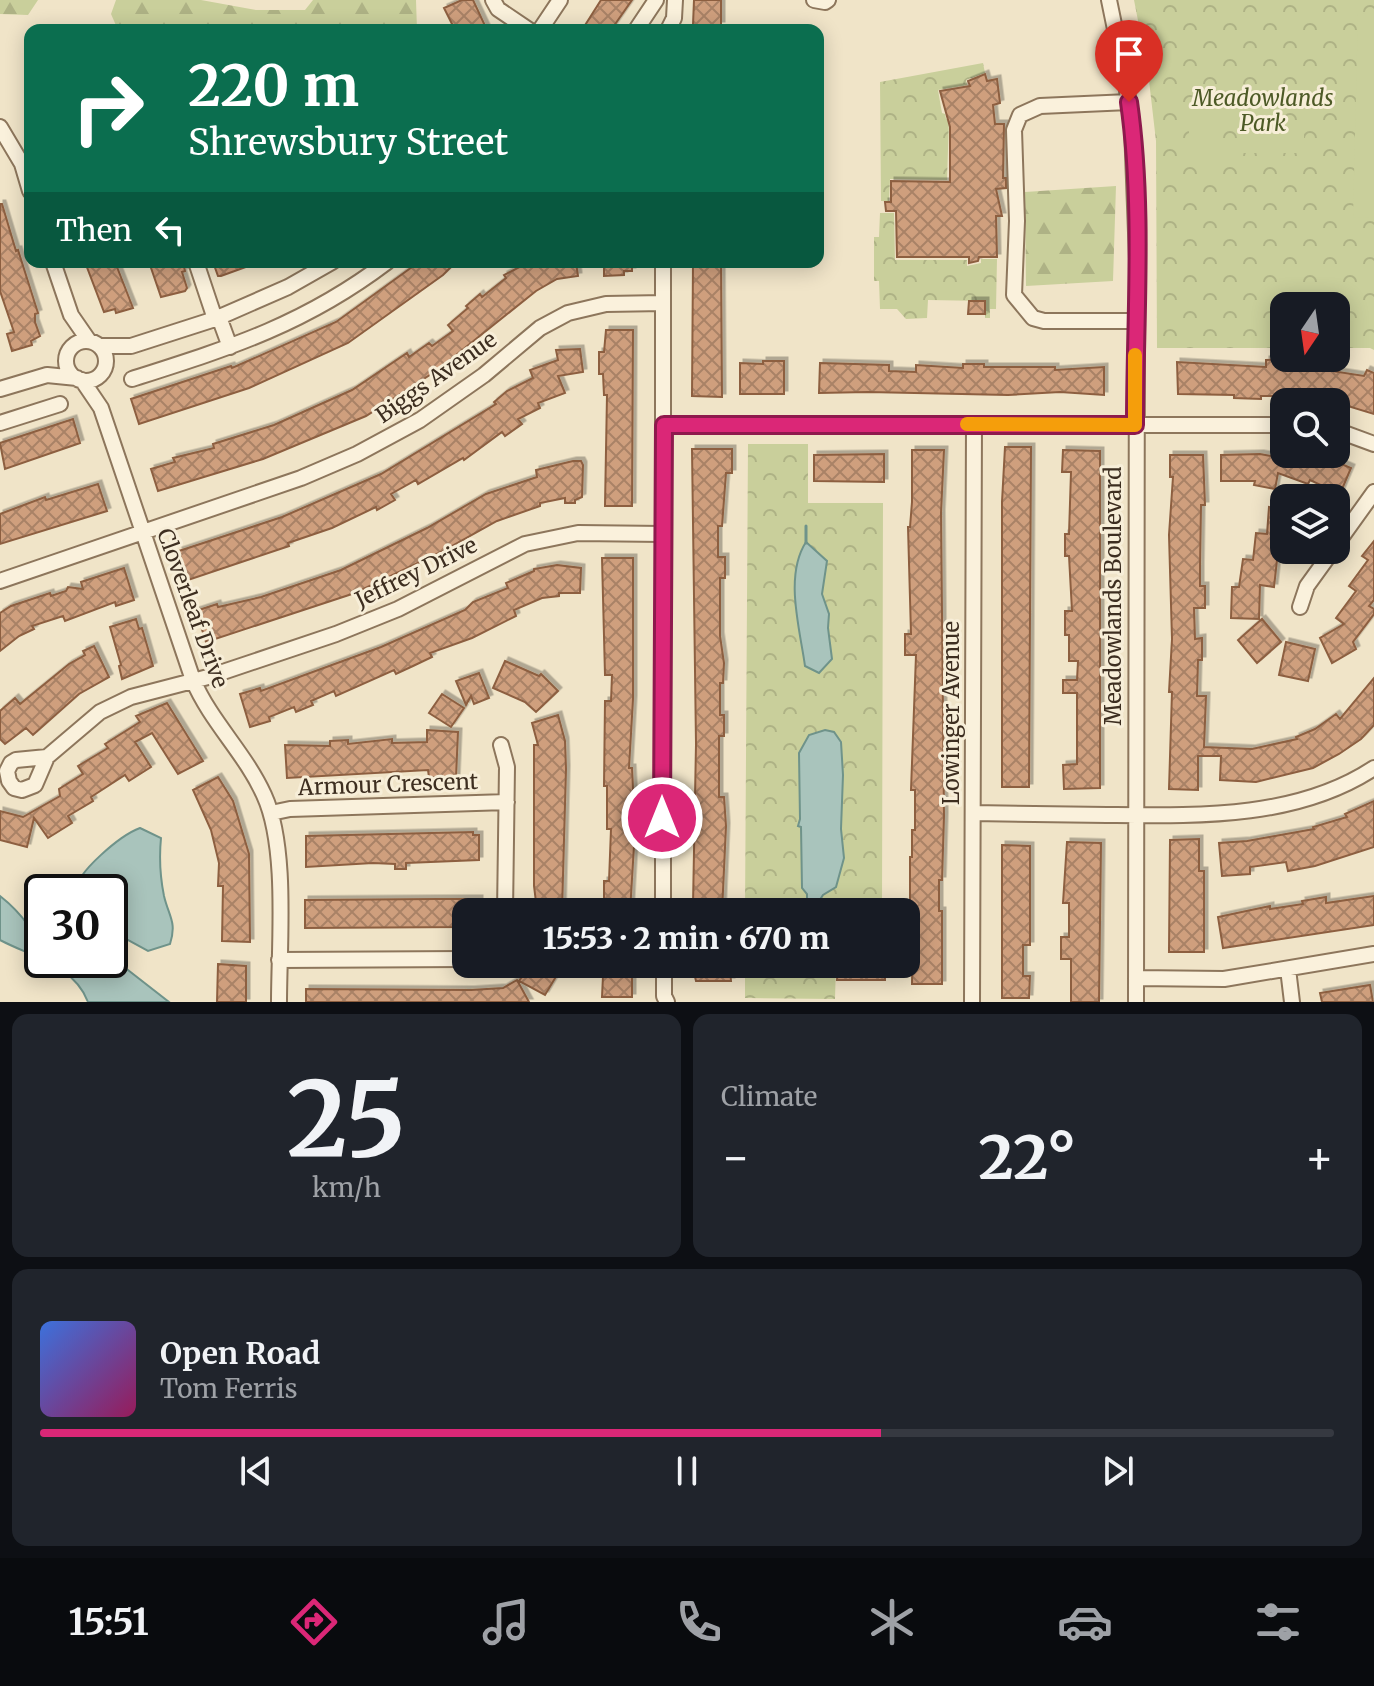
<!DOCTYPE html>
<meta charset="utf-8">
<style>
body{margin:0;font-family:Merriweather,serif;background:#20242c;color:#f1f3f6;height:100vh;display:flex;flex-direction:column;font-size:30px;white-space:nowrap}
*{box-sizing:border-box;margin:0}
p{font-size:26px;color:#9ea1a6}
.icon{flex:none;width:44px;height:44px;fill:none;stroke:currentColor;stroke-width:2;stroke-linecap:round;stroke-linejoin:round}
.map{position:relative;height:1002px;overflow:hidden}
.details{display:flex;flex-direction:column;gap:12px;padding:12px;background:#0d0f14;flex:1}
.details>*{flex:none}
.banner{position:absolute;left:24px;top:24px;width:800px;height:244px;border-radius:16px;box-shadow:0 4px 20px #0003;background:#0b6e4f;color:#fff;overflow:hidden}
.needle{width:52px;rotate:193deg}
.fabs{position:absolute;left:1270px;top:292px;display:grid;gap:16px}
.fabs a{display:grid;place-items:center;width:80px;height:80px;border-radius:16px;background:#171b24;box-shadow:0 4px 20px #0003;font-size:40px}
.speed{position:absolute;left:24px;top:874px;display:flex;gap:16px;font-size:40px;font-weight:700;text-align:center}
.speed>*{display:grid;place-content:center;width:104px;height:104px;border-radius:50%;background:#171b24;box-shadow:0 4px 20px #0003;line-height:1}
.speed .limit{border:4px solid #111;border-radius:12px;background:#fff;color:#111}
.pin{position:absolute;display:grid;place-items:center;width:68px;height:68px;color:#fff;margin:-82px -34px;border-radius:50% 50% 50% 0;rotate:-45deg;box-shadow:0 0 8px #0007}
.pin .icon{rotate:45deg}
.me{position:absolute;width:88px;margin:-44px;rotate:0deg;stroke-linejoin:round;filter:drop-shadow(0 0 6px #0008)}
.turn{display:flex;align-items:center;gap:28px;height:168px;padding:0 32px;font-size:36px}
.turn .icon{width:104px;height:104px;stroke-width:2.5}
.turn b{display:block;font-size:56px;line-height:68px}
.then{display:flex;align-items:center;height:76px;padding:0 32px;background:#0003;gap:16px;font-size:30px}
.big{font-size:60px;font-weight:800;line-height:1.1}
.details .tile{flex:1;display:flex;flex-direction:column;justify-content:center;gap:12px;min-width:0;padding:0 28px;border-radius:16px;background:#20242c}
.details .dial{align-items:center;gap:0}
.dial b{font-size:104px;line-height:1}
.song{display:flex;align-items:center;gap:24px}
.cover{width:96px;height:96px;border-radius:12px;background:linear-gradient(135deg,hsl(220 70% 55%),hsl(330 70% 35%))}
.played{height:8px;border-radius:4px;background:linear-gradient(90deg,#db2777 65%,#363941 65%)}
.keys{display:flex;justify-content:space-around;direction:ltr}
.heat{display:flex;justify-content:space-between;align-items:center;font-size:44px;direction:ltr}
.details .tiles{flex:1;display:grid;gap:12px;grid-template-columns:1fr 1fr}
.tile:last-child{grid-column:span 2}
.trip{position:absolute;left:452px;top:898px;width:468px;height:80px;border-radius:16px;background:#171b24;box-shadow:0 4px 20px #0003;font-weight:800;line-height:80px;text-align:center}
.menu{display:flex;height:128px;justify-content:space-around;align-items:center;background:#090b0e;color:#9ea1a6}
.menu .icon{width:56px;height:56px}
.menu .selected{color:#db2777}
.menu b{font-size:36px;color:#f1f3f6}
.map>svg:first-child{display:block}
.forest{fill:url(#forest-firs)}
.park{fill:url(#park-crowns)}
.pitch{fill:#c9cf9b}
.water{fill:#a9c4bc;stroke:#6f938a;stroke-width:2}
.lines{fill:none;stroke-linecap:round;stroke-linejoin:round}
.stream{stroke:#6f938a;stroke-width:3}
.building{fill:url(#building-cross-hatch);stroke:#8d5f41;stroke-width:2;filter:url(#shadow)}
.minor-casing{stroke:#8d765c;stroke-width:18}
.minor{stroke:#faf1dc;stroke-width:14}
.route-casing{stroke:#8e194d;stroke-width:20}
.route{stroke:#db2777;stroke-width:14}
.slow{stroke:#f59e0b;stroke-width:14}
.labels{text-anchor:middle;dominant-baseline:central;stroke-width:6;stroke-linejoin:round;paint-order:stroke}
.park-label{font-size:22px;font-style:italic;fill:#4d5a26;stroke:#f7eed8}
.street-label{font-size:22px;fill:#3d2e20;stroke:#f7eed8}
</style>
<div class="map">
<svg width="1374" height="1002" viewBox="0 0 1374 1002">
<defs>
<pattern id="forest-firs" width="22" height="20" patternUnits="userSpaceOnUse" patternTransform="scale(2)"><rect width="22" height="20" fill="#c9cf9b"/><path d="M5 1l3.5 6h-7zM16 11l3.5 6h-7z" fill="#aeb285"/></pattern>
<pattern id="park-crowns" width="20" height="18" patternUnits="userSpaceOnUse" patternTransform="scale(2)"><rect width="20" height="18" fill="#c9cf9b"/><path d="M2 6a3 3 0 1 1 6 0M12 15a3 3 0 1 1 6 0" fill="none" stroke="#aeb285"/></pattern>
<pattern id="building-cross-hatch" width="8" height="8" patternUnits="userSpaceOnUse" patternTransform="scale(2)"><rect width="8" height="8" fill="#cf9f7d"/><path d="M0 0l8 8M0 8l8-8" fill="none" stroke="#a98266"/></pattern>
<filter id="shadow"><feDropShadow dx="3.5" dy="-3.5" stdDeviation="0" flood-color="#0004"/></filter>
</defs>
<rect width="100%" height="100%" fill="#f0e4c8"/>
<path class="forest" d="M0,0H38L28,15L0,14Z
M116,0H201L256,10H305L313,0H416L417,30H118L111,14Z
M1116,186L1113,281L1026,286L1025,192Z"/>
<path class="park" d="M1134,0H1374V350L1370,348H1336V306H1284V348H1157L1156,141L1148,72Z
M983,63L985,73L966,80L967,85L938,90L942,113L945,114L946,119H949L947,180L890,179L889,201H881L880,82Z
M880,213H894L895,260H967V266L981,263V259H997L996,309H990V318H985V301L928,300L927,318L906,319L897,309H880L879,281H874V237H879Z
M748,444H808V503H883L882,912H745Z
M745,964H836L835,999L745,998Z"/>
<path class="pitch" d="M1358,13L1374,14V218L1353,217Z
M1189,111H1221V163H1189Z
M1238,121H1304V153H1238Z"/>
<path class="water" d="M806,542L827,561L822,594L829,614L828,628L832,659L819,673L805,666C800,629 784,576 806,542Z
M825,730L834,732L841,742L843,775L841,829L844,858L836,887L823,895L812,912H807V894L802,888L801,827L798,826L800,819L799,753L809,735Z
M140,828L161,838C159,858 160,876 164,896C169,917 177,922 170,944L148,951L126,939L110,927V892H75C76,872 121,835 140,828Z
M0,896C18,910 42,937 42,960H110V956L169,1002H88C74,965 32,957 0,940Z"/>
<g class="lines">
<path class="stream" d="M806,543V526"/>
</g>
<path class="building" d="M462,0H473L487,30H455L444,8Z
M601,0H632L611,30H582Z
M694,0H721V25H693Z
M985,74L987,81L997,79L1000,103L993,105L995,124H1004L1003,178H1006V188L996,189L1002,216H996L997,257H979L978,261L969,263V257H897L896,211H886L885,202H891V181L950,182V127L940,91L970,86L968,81Z
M0,204H2L16,251L18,250L38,313L35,314V322L40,336L31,341L32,345L12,351L7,334L14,332L0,291Z
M85,262H115L133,308L116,313L115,309L104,312Z
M149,262H183L185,271L182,272L187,288L185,291L161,297Z
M213,262H254V264L221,276H218Z
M419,262H456L443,275L348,343L249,388L139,424L131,399L231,366L232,368L336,322Z
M529,262H576L578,276L557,279L536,291L436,371L366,416L263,459L158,491L151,469L175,462L173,458L214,448L213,444L274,425L352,390L407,353L409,357L429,343L432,346L453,331L448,325L468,308L466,306L480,294L482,297L506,278L504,275Z
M604,262H632V271H624V275L604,276Z
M693,262H721L722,397L692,396Z
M969,301H985V314H968Z
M606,330H633L632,506H605L607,395H604L603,374H599V352H604Z
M580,349L583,372L558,376L565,393L538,403L540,408L518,419L522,424L505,436L502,432L464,460L463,458L418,484L416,480L391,494L395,500L377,510L376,507L332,528L288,543L289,546L188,580L179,551L282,517L381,474L496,404L494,402L507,391L533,378L530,370L558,360L556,350Z
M1293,359V365L1364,376L1367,370L1374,373V414L1328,400V398L1294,392V396H1261V399L1234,398V395L1178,394L1177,362L1266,367V360Z
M763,361H784V394H740V363L763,364Z
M820,363L889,365V371L916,372V365L963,368V364H984V367H1055V370L1104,367V395L1060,392L1008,395L868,392L819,393Z
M73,419L80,443L5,469L0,443Z
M1005,447H1031L1029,787H1002V502Z
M692,449H732V473H726L722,526H718V557H725V578H720V636L724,663L723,683H720V715H724V736H719V797H724L726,826L722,912H695V905H693L696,744Z
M912,450H944L941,513L944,816L942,880H939V911H942V984H912L913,907H910V857H912V830H915V790H911L916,655H905V634H911L908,527H910L912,502Z
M1063,450L1100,451V788L1064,789L1063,765L1077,764V693H1063V680H1077L1078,661H1069V635H1065V611H1072L1069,556H1065V534H1069L1071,472H1062Z
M884,454V482L814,481V455Z
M1260,454L1292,460L1294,454H1300L1322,462L1325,457L1351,468L1340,494L1310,480L1308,484L1278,473L1275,489L1254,485L1255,481H1221V455Z
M1170,455H1203L1205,505H1201L1200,566V586H1205V608H1194L1195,639L1202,638V660H1198L1197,696H1206L1204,747L1252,749L1297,739L1296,737L1315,729L1336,714L1340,719L1374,678V725L1361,739L1339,754L1313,768L1256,782L1220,780L1221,756H1198V790L1169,789L1172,692H1169L1172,639L1169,535L1173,477H1170Z
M573,461H581L583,465L582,497L575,500V503H565V498L540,503V506L497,521L441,552L355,593L206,642L196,611L217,604L218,607L261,597L341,570L427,528L486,494L537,477L536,470Z
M98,484L107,511L0,544V514L45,497L46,500Z
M1269,507L1284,509L1286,561L1277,560L1274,587L1260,585L1259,619L1231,618L1232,587H1239L1243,559L1253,560L1256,533L1267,534Z
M1374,541V600L1369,606L1374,609V614L1353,642L1356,649L1332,663L1320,638L1344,624L1336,618L1356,591L1349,586L1368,560L1362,556Z
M602,558H633V699L629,768H632L635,829L630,912H606L604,900V881H609L611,829H607V786H604L605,701H611L612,675H605Z
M557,565L581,568L580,593H559V596L542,598L514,610L516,616L472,638L430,653L432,657L413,666L396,674L394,670L336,696L334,691L311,701L313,705L296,712L294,707L269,717L270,721L250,727L240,694L260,688L261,691L381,647L465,610L473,602L508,588L506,583L534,571V569Z
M124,568L134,600L116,606L115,602L65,621L63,616L32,626L34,629L19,636L0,651V613L11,606L50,593L51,596L66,591L68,587L83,589L81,582Z
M136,619L139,629L142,628L153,666L122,679L119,666L121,665L110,627Z
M1262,619L1281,642L1257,663L1238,640Z
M1286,642L1315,649L1308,681L1279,675Z
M94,646L109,677L79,694L33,735L26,728L5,744L0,739V711L15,698L20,704L69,664L85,655L83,651Z
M505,661L539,676L541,674L558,691L536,712L525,702L493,688Z
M479,673L489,698L474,704L471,696L466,705L456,681Z
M442,694L464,708L451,727L429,713Z
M167,703L203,761L178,774L152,733L135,742L151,767L129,781L125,775L91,797L93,801L68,816L72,823L48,838L34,818L27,847L0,840V811L23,817L60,796L59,789L83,774L78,766L108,748L105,744L140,722L136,716Z
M558,715L565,741L566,769L562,911L537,910L534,886V745H538L532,723Z
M427,730L458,732L456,777H429L428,770L287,778L285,745L330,746V741L348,740V744L392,739V743L427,742Z
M218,777L233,801L249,854L250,942L222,941L223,886H218L219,863L211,830L193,790Z
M1374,801V847L1315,866L1288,871L1286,862L1250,867V874L1222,876L1219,843L1247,841L1314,829L1313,827L1347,817L1345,814Z
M473,832V835H479V860L406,863V869H395V864L373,863L306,867V836Z
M1199,839V871H1204V952H1169L1170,840Z
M1067,842L1101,843L1099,1002H1071V959H1061V937H1069V903H1063Z
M1002,845L1030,846V945H1023V976H1030L1029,998H1002Z
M1374,896V925L1223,948L1218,917L1270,906V909L1303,904L1302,901L1326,897V903Z
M437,899H479V912H466V927L305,928V900Z
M218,964L246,966V1002H217Z
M531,964H537L557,975L545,995L519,981Z
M608,964H632V997H602L603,976H608Z
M692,964H726V970H730L731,981H696Z
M838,964H885V980H837Z
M517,980L529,1002H306V989L471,990L503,988Z
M1370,985L1373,1002H1322L1320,993Z"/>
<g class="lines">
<g class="minor-casing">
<path id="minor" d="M493,0L498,9L529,30
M814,0L825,2L828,0
M1109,0L1126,83L1132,127L1137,259L1136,1002
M540,30L560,0
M636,30L656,0
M668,30L674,18L675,0
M1129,102L1040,106L1020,115L1014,130L1017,221L1014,295L1033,318L1044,321H1136
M0,127L22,164L30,191
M53,262L71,315L89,341
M196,262L215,319
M663,262V912
M219,317L230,347
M66 361a20 20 0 1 1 40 0a20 20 0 1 1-40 0Z
M99,346H131L215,319L288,287L332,262
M132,379C229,348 304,325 387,262
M82,380L101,408L193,680C211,722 245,753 264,795C288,847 279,944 279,1002
M0,389L47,375L77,378
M0,423L60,404
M664,425H1284
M1336,430L1374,444
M1336,545L1374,492
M0,581L301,478L357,454L420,420L484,375L540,328L568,313L606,304L663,303
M1300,607L1307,586L1333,550
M501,745L507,767L505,912
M47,757L35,785L22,790L14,788L9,781L7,771L11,763L16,760L47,757L100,712L131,697L208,677L336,634L398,609L525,544L578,533L663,534
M271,813L290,809L507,802
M973,813C1018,814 1063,814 1107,815C1197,816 1297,819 1374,768
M279,960L466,959
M664,964V996L667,1002
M1288,969L1292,1002
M1136,978L1224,979L1374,954
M972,1002L974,424"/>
</g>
<use href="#minor" class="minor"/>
</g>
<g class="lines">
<g class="route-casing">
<path id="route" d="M662,818L664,425H1135C1135,318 1144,208 1129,102"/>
</g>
<use href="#route" class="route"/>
<path class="slow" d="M967,424L1135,425V355"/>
</g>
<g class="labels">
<g class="park-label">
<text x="1263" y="98">Meadowlands<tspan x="1263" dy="25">Park</tspan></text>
</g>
<g class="street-label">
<text transform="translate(436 377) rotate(-35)">Biggs Avenue</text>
<text transform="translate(416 572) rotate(-26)">Jeffrey Drive</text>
<text transform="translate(1113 596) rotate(-90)">Meadowlands Boulevard</text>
<text transform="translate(193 608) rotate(70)">Cloverleaf Drive</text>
<text transform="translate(951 713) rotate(-90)">Lowinger Avenue</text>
<text transform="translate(388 784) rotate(-2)">Armour Crescent</text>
</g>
</g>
</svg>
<div class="fabs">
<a><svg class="needle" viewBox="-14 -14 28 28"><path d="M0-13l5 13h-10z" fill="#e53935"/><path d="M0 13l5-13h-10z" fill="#9ea1a6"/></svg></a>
<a><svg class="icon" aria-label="search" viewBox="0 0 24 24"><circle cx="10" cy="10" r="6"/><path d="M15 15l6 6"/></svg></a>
<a><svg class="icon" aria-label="layers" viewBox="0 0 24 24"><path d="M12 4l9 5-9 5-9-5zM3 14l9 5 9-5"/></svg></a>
</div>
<div class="speed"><div class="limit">30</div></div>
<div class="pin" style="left:1129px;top:102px;background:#d93025"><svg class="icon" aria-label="arrive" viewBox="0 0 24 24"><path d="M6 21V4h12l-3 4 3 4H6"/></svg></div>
<svg class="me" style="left:662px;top:818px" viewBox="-20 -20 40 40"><circle r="17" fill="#db2777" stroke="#fff" stroke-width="3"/><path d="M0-11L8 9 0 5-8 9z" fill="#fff"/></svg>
<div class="trip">15:53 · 2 min · 670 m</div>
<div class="banner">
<div class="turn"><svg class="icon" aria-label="right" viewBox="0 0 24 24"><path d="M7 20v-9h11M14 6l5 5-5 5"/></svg><div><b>220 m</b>Shrewsbury Street</div></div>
<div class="then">Then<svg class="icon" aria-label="left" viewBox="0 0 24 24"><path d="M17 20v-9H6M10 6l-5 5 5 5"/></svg></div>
</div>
</div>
<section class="details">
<div class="tiles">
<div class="tile dial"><b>25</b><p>km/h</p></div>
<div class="tile"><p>Climate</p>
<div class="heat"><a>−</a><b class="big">22°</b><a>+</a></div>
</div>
<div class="tile">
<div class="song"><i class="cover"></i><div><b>Open Road</b><p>Tom Ferris</p></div></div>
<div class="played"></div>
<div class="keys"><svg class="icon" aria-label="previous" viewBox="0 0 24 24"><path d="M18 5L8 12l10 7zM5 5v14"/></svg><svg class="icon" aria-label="pause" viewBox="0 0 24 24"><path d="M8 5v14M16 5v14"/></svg><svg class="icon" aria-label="next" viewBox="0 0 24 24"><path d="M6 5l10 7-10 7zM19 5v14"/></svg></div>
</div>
</div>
</section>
<nav class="menu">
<b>15:51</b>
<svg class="icon selected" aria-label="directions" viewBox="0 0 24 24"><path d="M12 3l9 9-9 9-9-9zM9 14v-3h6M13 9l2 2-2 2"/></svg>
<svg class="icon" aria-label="music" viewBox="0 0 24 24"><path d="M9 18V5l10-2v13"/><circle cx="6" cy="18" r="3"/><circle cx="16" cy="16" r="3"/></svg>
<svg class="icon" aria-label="phone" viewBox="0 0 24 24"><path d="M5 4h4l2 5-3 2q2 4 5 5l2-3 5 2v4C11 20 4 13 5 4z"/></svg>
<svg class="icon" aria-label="climate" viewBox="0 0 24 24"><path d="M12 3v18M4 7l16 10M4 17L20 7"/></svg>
<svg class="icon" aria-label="car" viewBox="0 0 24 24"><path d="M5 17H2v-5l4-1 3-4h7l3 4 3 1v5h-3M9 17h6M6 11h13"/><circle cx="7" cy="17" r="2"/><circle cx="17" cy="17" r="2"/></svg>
<svg class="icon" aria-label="filters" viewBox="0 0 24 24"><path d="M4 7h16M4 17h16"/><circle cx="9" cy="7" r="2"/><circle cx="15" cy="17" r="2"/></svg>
</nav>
